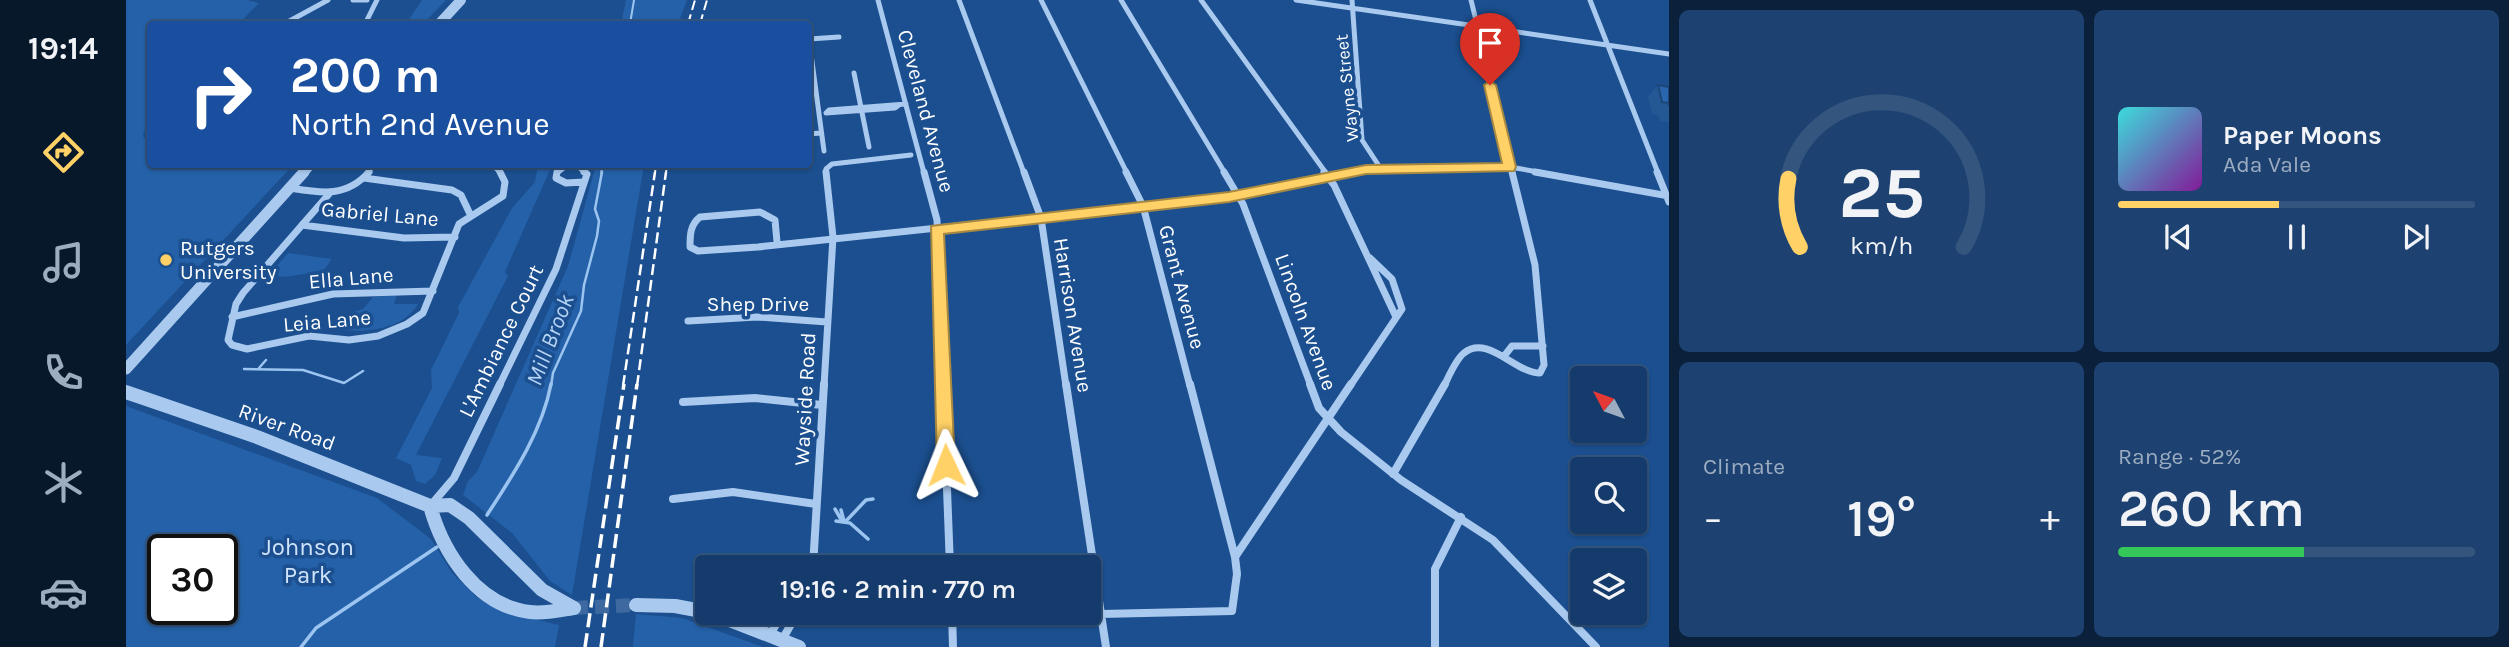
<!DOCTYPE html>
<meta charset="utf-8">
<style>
body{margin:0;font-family:Karla,sans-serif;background:#1d4271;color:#f1f3f6;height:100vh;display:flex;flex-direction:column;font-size:26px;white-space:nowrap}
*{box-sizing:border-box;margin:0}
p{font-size:23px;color:#9dadc1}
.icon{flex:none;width:38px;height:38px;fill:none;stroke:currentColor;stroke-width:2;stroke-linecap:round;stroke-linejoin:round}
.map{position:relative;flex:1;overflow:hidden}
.side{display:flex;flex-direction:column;gap:10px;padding:10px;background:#0b203b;width:840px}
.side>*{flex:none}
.banner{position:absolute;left:21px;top:21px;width:665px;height:147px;border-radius:7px;box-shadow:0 2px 5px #0004,0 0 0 2px #33557e;background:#1a4fa0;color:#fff;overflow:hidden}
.needle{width:46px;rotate:311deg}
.buttons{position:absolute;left:1444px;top:366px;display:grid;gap:14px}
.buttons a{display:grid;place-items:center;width:77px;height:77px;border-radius:7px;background:#143b6b;box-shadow:0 2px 5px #0004,0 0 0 2px #33557e;font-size:35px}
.speed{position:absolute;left:21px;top:534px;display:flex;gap:14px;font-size:35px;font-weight:700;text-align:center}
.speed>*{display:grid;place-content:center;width:91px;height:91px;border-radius:50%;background:#143b6b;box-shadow:0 2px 5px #0004,0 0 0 2px #33557e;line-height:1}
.speed .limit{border:4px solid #111;border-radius:10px;background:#fff;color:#111}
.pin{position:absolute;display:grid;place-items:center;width:60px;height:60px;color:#fff;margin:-72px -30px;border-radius:50% 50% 50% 0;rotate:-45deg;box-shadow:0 0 7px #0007}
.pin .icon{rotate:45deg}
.me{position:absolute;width:77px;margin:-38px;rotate:358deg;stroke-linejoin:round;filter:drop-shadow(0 0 5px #0008)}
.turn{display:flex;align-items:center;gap:24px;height:147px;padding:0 28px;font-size:32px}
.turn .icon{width:91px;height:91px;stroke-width:2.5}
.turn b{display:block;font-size:49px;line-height:60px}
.big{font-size:52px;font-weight:600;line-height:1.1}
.side .tile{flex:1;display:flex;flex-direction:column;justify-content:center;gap:10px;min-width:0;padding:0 24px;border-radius:10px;background:#1d4271}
.side .dial{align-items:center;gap:0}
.dial svg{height:182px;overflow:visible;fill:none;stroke:#33557e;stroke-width:7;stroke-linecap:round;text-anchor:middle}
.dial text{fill:#f1f3f6;stroke:none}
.song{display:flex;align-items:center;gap:21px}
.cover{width:84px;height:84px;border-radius:10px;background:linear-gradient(135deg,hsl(180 70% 55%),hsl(290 70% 35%))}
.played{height:7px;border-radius:4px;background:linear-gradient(90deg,#ffd166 45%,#33557e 45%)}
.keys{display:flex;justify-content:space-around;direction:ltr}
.heat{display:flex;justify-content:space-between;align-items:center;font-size:38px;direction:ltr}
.charge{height:10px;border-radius:5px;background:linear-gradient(90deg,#34c759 52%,#33557e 0)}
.side .tiles{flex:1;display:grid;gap:10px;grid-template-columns:repeat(2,1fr)}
.trip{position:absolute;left:569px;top:555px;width:406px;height:70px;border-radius:7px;background:#143b6b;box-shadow:0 2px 5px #0004,0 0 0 2px #33557e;font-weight:600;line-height:70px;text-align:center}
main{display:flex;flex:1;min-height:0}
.tab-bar{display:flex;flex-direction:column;width:126px;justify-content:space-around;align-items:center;background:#08182b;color:#9dadc1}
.tab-bar .icon{width:49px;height:49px}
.tab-bar .active{color:#ffd166}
.tab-bar b{font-size:32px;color:#f1f3f6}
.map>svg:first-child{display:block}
.green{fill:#2461a8;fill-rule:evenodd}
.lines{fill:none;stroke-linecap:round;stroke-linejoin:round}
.stream-far2{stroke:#9cc4f0;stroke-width:2}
.stream-far1{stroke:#9cc4f0;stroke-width:2.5}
.stream{stroke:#9cc4f0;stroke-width:3.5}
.tertiary-tunnel{stroke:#3d69a0;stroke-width:14;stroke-dasharray:14 7;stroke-linecap:butt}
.minor-far2{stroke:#a9c9ee;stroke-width:5}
.minor-far1{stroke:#a9c9ee;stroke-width:7}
.minor{stroke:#a9c9ee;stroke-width:8}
.tertiary-far2{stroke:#a9c9ee;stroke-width:10}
.tertiary-far1{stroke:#a9c9ee;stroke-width:11}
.tertiary{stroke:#a9c9ee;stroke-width:14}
.rail-far2{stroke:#fff;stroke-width:2;stroke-dasharray:10 4.5;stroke-linecap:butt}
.rail-far1{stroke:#fff;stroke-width:2.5;stroke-dasharray:11 5;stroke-linecap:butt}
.rail{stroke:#fff;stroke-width:3.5;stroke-dasharray:14 6;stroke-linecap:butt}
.wall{fill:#245895}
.building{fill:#2a66ad;stroke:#1d4779;stroke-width:2}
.route{fill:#ffd166;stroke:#a68842;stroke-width:2}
.poi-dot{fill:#ffd166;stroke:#1b4f8f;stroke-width:2.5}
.labels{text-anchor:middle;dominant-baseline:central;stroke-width:7;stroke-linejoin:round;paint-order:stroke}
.far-street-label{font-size:18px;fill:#fff;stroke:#1b4f8f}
.street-label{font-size:21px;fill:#fff;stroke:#1b4f8f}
.poi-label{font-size:21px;fill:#fff;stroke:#1b4f8f;text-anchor:start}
.water-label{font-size:23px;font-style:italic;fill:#b5d3f5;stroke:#1b4f8f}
.near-park-label{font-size:24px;fill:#cfe3fa;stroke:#1b4f8f}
</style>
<main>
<nav class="tab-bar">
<b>19:14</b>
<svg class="icon active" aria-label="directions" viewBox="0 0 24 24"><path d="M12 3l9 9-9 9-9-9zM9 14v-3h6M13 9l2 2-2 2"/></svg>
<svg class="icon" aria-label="music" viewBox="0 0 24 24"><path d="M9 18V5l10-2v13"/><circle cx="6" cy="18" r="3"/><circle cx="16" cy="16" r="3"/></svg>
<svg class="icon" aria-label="phone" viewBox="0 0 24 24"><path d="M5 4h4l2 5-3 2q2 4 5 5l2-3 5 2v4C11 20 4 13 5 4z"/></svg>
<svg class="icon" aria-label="climate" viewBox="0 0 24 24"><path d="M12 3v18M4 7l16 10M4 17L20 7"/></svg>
<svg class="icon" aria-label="car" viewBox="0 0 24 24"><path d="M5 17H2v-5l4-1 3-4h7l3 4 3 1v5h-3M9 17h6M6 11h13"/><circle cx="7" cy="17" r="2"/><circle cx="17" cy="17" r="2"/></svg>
</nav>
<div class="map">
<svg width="1543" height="647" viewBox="0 0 1543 647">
<rect width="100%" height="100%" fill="#1b4f8f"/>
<path class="green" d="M0,0H121L133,3L112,24H24V108L17,136L24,146L25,165H167L0,345Z
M296,0H320L297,24H280Z
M500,0H561L552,24H495Z
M412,165H426L379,272L382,276L290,455L316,458L309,475L299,484L290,481L285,465L270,458L306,388L305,370L333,313L332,307L386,208L409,182Z
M470,165H518L446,595L424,581L386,533L337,495L342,481L351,472L442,266Z
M162,253L206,259L197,271L159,277L143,275Z
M271,295L268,304H292C276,332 233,333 206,329L218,315L237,309L247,297Z
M0,406L251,498L305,539L326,573L349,596L374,611L433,625L429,647H0ZM37,550H96V609H37Z
M510,614L556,618L637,647H507Z"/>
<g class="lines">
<path class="stream-far2" d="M504,24L508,0
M475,173L477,164"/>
<path class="stream-far1" d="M133,368L140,360
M118,369L177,370L218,383L237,371
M425,386L427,373L455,311L458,285L471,236L473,221L469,209L476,172"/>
<path class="stream" d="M709,509L716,521
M715,510L718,521
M361,515C387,475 416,432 425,384
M721,520L740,500L747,499
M710,521L724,523L742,539
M175,647L190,628L311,547"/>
<path class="tertiary-tunnel" d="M448,608L510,605"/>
<path class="minor-far2" d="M227,0H241
M752,0L798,173
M833,0L898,173
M915,0L1001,173
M995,0L1099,173
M1075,0L1200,173
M1170,0L1543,54
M1226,0L1236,140L1255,169
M1345,0L1387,173
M1464,0L1532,173
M158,24L202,0
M239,24L251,0
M728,73L743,147
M773,105L769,108L700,113L703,110L780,104
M682,134L695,133
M698,151L683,39L713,37
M365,164L375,173
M449,164L460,173
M241,173L249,164
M431,173L443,164
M700,173V169L706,164L785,155
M1219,173L1240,169L1384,167L1418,173"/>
<path class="minor-far1" d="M431,172L430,178L440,183L458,182
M798,172L811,220L817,386
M898,172L915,218L940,386
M1000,172L1017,206L1064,386
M1098,172L1117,204L1185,386
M1198,172L1208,185L1270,317
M1409,172L1543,196
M1531,172L1543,202
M238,178L326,190L335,195L344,214
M164,188C195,193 220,198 243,172
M203,194L117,293L110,304L102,340L106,345L121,349L183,336L223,340L252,336L281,324L297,313L333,224L377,196L379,182L374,172
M176,225L278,238L329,237
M651,242L649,220L634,212L574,217C564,225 564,235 564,247L572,251L632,247L1103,197L1228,172
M106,317L207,294L307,291
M562,321L631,317L701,322
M1379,355L1386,346H1417
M373,386L430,269L461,174L458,172
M698,386L707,237L700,172
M1224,386L1276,309L1266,279L1244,258
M1318,386C1323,376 1330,359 1338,353C1362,334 1389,373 1414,373L1418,365L1409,265L1386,172"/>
<path class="minor" d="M817,384L824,567
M940,384L980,647
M1064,384L1109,557
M1184,384L1193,408L1215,432L1275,480L1367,540L1470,647
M557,402L629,398L696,405
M1267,474L1319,384
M547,499L607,492L690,504
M305,505L328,478L374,384
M687,567L698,384
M826,612L827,647
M975,614L1106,611L1111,574L1109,557L1225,384
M644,635L657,612
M656,640L672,612
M1309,647V569L1335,517"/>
<path class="tertiary-far2" d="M313,24L335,0
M177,173L185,164"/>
<path class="tertiary-far1" d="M0,369L178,172"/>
<path class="tertiary" d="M0,392L131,437L304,506L324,505L343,518L416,590L448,608
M304,506C317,553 351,606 404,612C419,614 434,610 448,608
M510,605L549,606L581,612
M583,612L673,647"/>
<path class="rail-far2" d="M562,24L569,0
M574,24L581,0
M529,173L530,164
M540,173L541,164"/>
<path class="rail-far1" d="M497,386L529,172
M511,386L540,172"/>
<path class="rail" d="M459,647L498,384
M475,647L511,384"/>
</g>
<path class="wall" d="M1532,85L1543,87V122L1534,121L1532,115L1526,114L1522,97Z"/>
<path class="building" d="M1532,85L1543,87V106L1542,103L1536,102Z"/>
<path class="route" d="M1364,81L1370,85L1390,167L1388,171L1240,174L1103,202L818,234L829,465L826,470H813L811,465L805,226L1103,192L1240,165L1376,163L1358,85Z"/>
<circle class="poi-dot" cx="40" cy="260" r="7"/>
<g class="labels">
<g class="far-street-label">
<text transform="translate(1221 88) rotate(-96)">Wayne Street</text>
</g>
<g class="street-label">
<text transform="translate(800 111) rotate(75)">Cleveland Avenue</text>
<text transform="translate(254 214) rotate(5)">Gabriel Lane</text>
<text transform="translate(225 278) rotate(-5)">Ella Lane</text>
<text transform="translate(1056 287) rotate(75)">Grant Avenue</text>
<text x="632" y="304">Shep Drive</text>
<text transform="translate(947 315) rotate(81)">Harrison Avenue</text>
<text transform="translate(201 321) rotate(-5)">Leia Lane</text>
<text transform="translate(1180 322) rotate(70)">Lincoln Avenue</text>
<text transform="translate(375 341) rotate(-64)">L'Ambiance Court</text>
<text transform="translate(679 399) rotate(-87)">Wayside Road</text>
<text transform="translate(161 427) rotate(20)">River Road</text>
</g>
<g class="poi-label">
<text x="54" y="248">Rutgers<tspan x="54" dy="24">University</tspan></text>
</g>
<g class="water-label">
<text transform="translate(424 340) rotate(-69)">Mill Brook</text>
</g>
<g class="near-park-label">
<text x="182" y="547">Johnson<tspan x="182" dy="28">Park</tspan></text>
</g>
</g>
</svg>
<div class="buttons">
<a><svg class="needle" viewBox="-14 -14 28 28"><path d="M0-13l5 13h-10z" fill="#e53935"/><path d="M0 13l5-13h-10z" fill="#9dadc1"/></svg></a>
<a><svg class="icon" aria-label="search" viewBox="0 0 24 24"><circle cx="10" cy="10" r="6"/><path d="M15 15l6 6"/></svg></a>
<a><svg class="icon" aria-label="layers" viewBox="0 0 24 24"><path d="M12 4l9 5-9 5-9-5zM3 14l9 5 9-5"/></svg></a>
</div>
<div class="speed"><div class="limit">30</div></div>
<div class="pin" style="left:1364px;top:85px;background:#d93025"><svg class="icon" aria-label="arrive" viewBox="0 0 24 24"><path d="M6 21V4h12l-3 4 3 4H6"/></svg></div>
<svg class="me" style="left:820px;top:465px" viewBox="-20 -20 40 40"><path d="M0-17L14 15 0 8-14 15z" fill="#ffd166" stroke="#fff" stroke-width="4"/></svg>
<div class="trip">19:16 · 2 min · 770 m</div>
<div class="banner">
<div class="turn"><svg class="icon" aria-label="right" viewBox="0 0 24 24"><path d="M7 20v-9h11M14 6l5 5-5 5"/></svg><div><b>200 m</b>North 2nd Avenue</div></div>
</div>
</div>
<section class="side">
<div class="tiles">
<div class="tile dial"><svg viewBox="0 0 100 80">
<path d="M14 69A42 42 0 1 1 86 69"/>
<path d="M14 69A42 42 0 0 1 9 39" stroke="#ffd166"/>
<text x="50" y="56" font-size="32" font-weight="700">25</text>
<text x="50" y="72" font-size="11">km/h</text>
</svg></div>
<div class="tile">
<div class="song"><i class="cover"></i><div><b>Paper Moons</b><p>Ada Vale</p></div></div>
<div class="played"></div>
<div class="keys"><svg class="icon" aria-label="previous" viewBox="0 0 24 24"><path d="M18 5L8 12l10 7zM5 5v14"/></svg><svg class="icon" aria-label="pause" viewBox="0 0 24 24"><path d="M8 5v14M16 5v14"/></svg><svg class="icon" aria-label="next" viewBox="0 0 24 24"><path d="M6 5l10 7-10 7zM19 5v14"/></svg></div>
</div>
<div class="tile"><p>Climate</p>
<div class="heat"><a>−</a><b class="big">19°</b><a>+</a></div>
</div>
<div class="tile"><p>Range · 52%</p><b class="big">260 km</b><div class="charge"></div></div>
</div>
</section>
</main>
